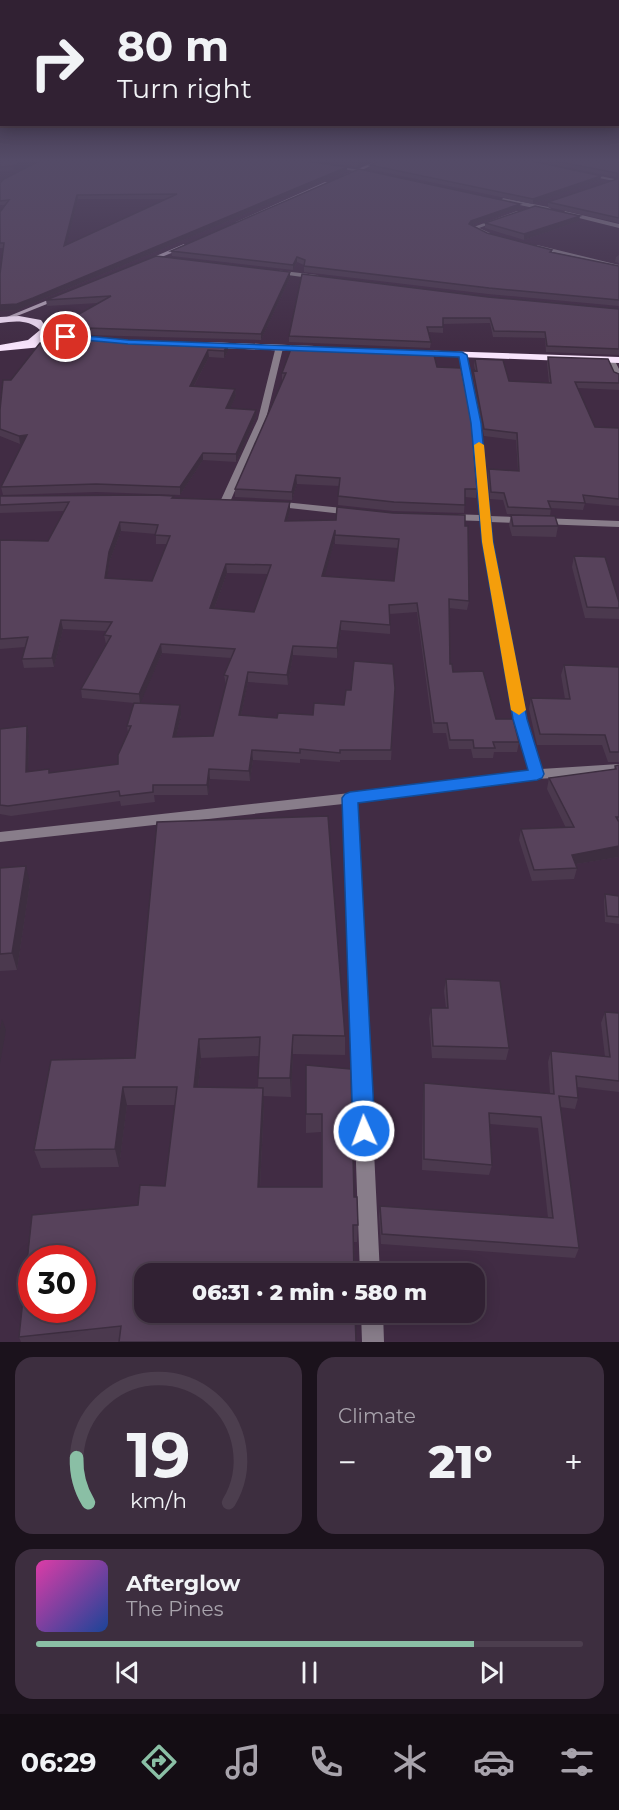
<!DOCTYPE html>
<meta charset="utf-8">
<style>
body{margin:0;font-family:Montserrat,sans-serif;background:#3d2e3f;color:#f1f3f6;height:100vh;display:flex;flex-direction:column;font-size:22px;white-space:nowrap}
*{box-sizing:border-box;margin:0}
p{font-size:20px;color:#a8a3ac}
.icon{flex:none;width:33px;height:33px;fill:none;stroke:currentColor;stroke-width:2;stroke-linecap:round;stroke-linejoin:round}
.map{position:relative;height:1342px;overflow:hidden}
.sheet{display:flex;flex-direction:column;gap:15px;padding:15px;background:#1b121c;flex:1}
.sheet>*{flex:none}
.hud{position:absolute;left:0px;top:0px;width:620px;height:126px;box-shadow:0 3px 15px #0003,0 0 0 2px #4c3e4e;background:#312133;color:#f1f3f6;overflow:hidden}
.speed{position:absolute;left:18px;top:1245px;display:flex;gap:12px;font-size:30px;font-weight:700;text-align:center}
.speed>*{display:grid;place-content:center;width:78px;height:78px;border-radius:50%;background:#312133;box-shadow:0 3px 15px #0003,0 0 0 2px #4c3e4e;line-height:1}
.speed .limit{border:9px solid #d22;background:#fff;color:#111}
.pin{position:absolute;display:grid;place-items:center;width:51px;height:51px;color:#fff;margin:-26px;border:3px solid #fff;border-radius:50%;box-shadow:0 2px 6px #0007}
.me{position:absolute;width:66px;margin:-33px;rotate:358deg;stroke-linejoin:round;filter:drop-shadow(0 0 4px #0008)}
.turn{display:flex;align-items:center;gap:21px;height:126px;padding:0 18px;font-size:27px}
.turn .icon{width:78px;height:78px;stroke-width:2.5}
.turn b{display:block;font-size:42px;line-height:51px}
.big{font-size:45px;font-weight:800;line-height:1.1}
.sheet .card{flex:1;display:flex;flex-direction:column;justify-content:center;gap:9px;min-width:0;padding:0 21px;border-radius:18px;background:#3d2e3f}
.sheet .dial{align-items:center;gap:0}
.dial svg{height:156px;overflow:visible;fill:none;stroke:#4c3e4e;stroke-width:7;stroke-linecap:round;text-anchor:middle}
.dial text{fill:#f1f3f6;stroke:none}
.song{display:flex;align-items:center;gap:18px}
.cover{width:72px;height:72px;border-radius:9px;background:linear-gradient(135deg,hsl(320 70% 55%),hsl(220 70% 35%))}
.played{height:6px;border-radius:3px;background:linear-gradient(90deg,#8abfa5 80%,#4c3e4e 80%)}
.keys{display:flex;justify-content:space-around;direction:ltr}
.heat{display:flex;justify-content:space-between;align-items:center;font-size:33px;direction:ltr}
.sheet .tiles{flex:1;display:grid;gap:15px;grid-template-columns:1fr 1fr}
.card:last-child{grid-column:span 2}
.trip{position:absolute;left:134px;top:1263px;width:351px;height:60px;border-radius:18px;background:#312133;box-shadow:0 3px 15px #0003,0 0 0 2px #4c3e4e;font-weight:800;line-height:60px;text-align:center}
.dock{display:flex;height:96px;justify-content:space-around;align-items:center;background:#140d14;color:#a8a3ac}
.dock .icon{width:42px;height:42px}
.dock .active{color:#8abfa5}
.dock b{font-size:27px;color:#f1f3f6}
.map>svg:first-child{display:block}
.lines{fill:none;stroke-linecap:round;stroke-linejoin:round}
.street{fill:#887d8a;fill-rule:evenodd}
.secondary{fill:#b7a6ba;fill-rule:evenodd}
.highway{fill:#f8e4fc;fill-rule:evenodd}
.wall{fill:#4b394e;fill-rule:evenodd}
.shaded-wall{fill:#3d2e40}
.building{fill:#57425b;stroke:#3d2e40;stroke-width:1.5;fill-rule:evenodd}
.route{fill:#1a73e8;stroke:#114b97;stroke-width:1.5}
.slow{fill:#f59e0b}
</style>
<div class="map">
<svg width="619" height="1342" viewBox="0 0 619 1342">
<rect width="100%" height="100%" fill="#412c44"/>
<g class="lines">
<path class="street" d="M330,165L371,172L373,173L371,174L332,167Z
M586,173L619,180V182L584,175Z
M503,198L548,207L551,209L548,211L501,201Z
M517,211L522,212L479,228L490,233V235L471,228Z
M565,211L619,224V228L563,214Z
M537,245L619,265V269L535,248Z
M275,270L317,275L320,277L317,279L273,273Z
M276,346L283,348L266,419L230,502L228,504H222L220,502L258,419Z
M459,353L466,355L480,423L489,516L619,521V527L490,522L492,542L526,719L541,769L619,764V774L536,779L357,802L380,1274H360L343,804L0,842V832L350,793L528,770L514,719L482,542L480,521L450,520L445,517L450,514L480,515L472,423Z
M607,357L614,359L619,369V379L615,377L606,359Z
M274,501L352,509L357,512L352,515L271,506L269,504Z
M361,1312H383L384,1342H362Z"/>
<path class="secondary" d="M379,160H384L348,176L344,175Z
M325,182L329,183L241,223L236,222Z
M184,244L186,247L147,263L142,262Z
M60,295L63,297L62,298L7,320L2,319Z"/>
<path class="highway" d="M19,316L41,320L49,331L88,337L93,340L88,343L67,340V344L63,345L0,351V345L28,340L40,330C29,319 14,321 0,323V317ZM47,335L61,339L43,340Z
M204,342L314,346L319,349L314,352L200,347V343Z
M411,350L619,357V363L407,355V351Z"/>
</g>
<path class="wall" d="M0,160H35L14,170L0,171Z
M306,160H378L358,167Z
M381,160H619V223L548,207V202L617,179L616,177L529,160L601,176L600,180L533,204L369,169L370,165Z
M347,171L34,303L18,310L0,311L3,248H0V212L6,205H0V183ZM78,199H167L66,245Z
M520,204V208L472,225L487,233L552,250V252L619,266V306L488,294L304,272V265L297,262L293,270L172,256L171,251Z
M579,221L524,240L485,228V223Z
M619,255V263L615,262L616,257Z
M290,272V278L261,340L88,335L51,337L49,331L98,303L47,306L46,300Z
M488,297L619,309V355L546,352L545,338L493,337L490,323L443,324V333L428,332L431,342L430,348L289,342V336Z
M40,343L228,351L224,358L209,357L194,386L235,389L236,396L230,408L256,417L236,462L203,460L180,495L97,492L3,495L1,487L23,443L20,444L0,436V410L11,380Z
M548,357L614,372L619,374V390L578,388L595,427L619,428V506L585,503L583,510L551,508L550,516L507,514L503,500L490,499L488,475L489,469L518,471L516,440L484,436L473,376V370H475L474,365L475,359L509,381L549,383L547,363Z
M437,367L477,489L476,498L465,497L464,513L393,511L338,505L339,486L297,484L292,500L235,497V489L283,380H282V373Z
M0,496L174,498L290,511L287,521L336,520L393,513L469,601L467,610L449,608L450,664L453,672L496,719L519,742L517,752H494L493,758H473L471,749H449L446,733H433L417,612L390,614V634L341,630L337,658L293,655L288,685L248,682L241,715L277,718L313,715L344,705L351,690L395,688L391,760H340V762L300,759V763L253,760L250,781L210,779L208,795H154L155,802L121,806L120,801L11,816L0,814V729L29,736L28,772L49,769L50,773L118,764L128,733L127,726L134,703L82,698L81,689L106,644L104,635L107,631L63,629L54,667L24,668L22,659L25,647L0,649V540L48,541L64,511L0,513ZM121,531L156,534V544H167L152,581L107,578L110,560ZM335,540V544L398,548L394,581L324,576ZM227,573L268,574L254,612L214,609ZM162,653L231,658L224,675L226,685L213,736L176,737L181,715L140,703Z
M511,515L558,526L556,537L512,536L509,525Z
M574,556L619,602V619L585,618L572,567Z
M564,665L619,667V762H608L602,745H537L529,709L531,698L565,699L561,675Z
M619,765V857L576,864L577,868L574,879L532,881L519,840L521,829L566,828L547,789L549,778L614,770L615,766Z
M157,822L345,1036V1055L293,1054L291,1097L263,1096L264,1106L260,1187H322L321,1132L306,1133V1065L354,1197L358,1225L357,1242H354L356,1342H21L19,1337L138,1205L165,1186L175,1105H127L119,1167L41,1168L34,1150L135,1058ZM259,1056L258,1088L198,1087L201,1058Z
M0,868L30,883L17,970L0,971Z
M605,894L619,896V924L605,922L604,900Z
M446,979L509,1048L506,1060L432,1058L429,1019L431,1008H446L444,991Z
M605,1012L619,1013V1092L577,1087L578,1098L575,1109L560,1107L579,1248L575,1258L381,1244L379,1216L380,1206L548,1218L538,1128L490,1124L492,1165L489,1175L422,1170L423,1094L424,1083L550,1094L548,1062L551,1051L605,1057L601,1023Z"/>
<path class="shaded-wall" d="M26,160H35L14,170L13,166Z
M366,160H378L358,167V162Z
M347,167V171L34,303L18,310L0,311V305Z
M601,176L600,180L533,204V199Z
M77,195L78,199L65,251L64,246Z
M520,204V208L470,226L469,224L471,221Z
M580,216L579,221L524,240V234Z
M297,257V262L293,270V265Z
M290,272V278L261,340V334Z
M228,344V351L224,358V351Z
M208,350L209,357L190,393V386Z
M235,389L236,396L227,415L226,408Z
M256,410V417L236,462V454Z
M27,435L28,443L20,444L19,436Z
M203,453V460L180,495V487Z
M296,475L297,484L292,500V492Z
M290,502V511L285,529V521Z
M120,522L121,531L110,560L106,587L105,578L109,552Z
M335,530V540L322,585V576Z
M226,564L227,573L211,617L210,608Z
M61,620L63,629L54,667L52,658Z
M341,621V630L337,658V648Z
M161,644L162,653L140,704L139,694Z
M293,646V655L288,685L287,675Z
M248,672V682L239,725V715Z
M180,705L181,715L174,747L173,737Z
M27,726L29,736L28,782L26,772Z
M252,750L253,760L250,781L249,771Z
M209,769L210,779L208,795L207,785Z
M619,846V857L570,865L572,855Z
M26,866L30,883L17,970L12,953Z
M2,1019L6,1030L0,1064V1029Z
M293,1035V1054L291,1097L290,1078Z
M199,1039L201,1058L196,1106L194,1087Z
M123,1087L127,1105L119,1167L115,1149Z
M263,1088L264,1106L259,1204L258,1187Z"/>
<path class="building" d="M0,160H26L13,166L0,167Z
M41,160H300L347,167L33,298L17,304L0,305V274L4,243H0V212L9,200L0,201V183L4,179ZM177,194L64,246L77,195Z
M337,160H366L358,162Z
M381,160H528L601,176L533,199L370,165Z
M550,160H619V218L548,202L617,179V173Z
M359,169L520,204L471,221L469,224L487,233L552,250L550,252L619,266V300L489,288L304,266L305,260L297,257L293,265L171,251Z
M535,206L580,216L524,234L485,223Z
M156,256L290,272L261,334L87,328L49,331L111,296L46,300Z
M302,274L488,297L619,309V349L547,346L545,332L494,331L490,318H443V327H427L431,342L289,336Z
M87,339L228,344L224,351L208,350L190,386L235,389L226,408L256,410L236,454L203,453L180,487L96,484L1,487L27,435L19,436L0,429V410L3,380H11L40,343Z
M292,346L433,351L437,367L461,368L471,416L477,489H465V505L394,502L338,496L340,478L296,475L292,492L235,489L286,373H282Z
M548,357L608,359L614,372L619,374V383L575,382L595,427L619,428V499L583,495L585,503L548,501L551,509L508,507L504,493L491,492L489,469L519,471L517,433L484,429L473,370L477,371L475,359L503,360L509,381L551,383Z
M155,495L174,496L172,498L290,502L285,521L336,520L337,507L393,513L465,515V526H468L469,601L449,599L450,664H452L453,672L483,671L496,719H513L519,742H493L495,748H474L473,740H450L447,723H434L417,603L389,605L390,625L341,621L337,648L293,646L287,675L248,672L239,715L277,718L278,713L313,715L314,703L344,705L346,690H351L354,661L393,664L395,688L391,750H340V753L300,749V753L252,750L249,771L209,769L207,785H153V792L120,796L119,791L8,806L0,805V729L27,726L26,772L49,769V773L118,764V755L131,726H127L134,703L180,705L173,737L213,736L228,676L224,675L235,649L161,644L139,694L81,689L111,636L104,635L112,622L61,620L52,658L22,659L28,637L0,639V540L48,541L69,502L0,505V496ZM120,522L158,525L155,535L170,536L152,581L105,578L109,552ZM335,530V535L399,539L394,581L322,576ZM226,564L271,565L254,612L210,608Z
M511,515L555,516L558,526H513Z
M574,556L605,557L619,602V608L587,607Z
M564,665L619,667V752H610L605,735L540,734L531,698L570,699Z
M619,765V817H616L619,822V846L572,855L577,868L534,870L521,829L574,827L549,778L616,769L615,766Z
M328,816L345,1036L293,1035L290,1078H258L260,1037L199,1039L194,1087L263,1088L258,1187H322V1114H306V1065L351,1069L354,1197H357L358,1225H353L354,1274H144V1312H355L356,1342H119L121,1326L19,1337L32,1215L138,1205L140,1185L165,1186L177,1087H123L115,1149L34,1150L51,1060L135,1058L157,822ZM32,1258H82V1310H32Z
M26,866L12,953L0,954V868Z
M605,894L619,896V917L607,916Z
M446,979L500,981L509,1048L433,1046L431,1008H448Z
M605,1012L619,1013V1081L576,1076L578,1098L559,1096L579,1248L382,1234L380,1206L553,1218L541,1117L489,1113L492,1165L424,1159V1083L554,1094L551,1051L610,1057Z"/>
<linearGradient id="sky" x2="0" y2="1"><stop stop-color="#241825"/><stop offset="0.46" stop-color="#544b67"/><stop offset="1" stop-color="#544b67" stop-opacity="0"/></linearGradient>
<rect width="619" height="348" fill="url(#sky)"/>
<path class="route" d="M66,334L128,340L462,352L467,355L481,423L493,542L527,719L544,774L542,778L537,780L358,803L375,1131L372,1138L364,1141L357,1138L353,1131L342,798L345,794L350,792L528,770L513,719L482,542L471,423L459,357L128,344L63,338L62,337Z"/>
<path class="slow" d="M479,442L484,445L493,542L526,710L519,715L511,710L482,542L474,445Z"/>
</svg>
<div class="speed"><div class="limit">30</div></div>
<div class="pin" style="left:66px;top:337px;background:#d93025"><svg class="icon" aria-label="arrive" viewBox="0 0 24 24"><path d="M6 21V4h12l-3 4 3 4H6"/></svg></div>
<svg class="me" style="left:364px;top:1131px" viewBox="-20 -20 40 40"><circle r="17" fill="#1a73e8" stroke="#fff" stroke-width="3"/><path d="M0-11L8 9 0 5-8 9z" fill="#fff"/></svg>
<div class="trip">06:31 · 2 min · 580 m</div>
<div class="hud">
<div class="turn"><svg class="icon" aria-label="right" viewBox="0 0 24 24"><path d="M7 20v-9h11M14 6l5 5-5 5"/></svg><div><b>80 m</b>Turn right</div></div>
</div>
</div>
<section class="sheet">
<div class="tiles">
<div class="card dial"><svg viewBox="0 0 100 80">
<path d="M14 69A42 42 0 1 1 86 69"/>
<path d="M14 69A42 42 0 0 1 8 46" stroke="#8abfa5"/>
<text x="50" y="56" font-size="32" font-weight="700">19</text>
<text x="50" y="72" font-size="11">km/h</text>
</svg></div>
<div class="card"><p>Climate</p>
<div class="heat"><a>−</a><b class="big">21°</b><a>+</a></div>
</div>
<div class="card">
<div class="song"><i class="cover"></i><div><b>Afterglow</b><p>The Pines</p></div></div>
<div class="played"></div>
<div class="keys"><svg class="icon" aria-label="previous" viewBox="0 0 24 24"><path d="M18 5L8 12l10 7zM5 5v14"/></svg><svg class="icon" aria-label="pause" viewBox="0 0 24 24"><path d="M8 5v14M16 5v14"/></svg><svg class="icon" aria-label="next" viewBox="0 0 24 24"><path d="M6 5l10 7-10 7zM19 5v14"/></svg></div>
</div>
</div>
</section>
<nav class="dock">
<b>06:29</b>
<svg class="icon active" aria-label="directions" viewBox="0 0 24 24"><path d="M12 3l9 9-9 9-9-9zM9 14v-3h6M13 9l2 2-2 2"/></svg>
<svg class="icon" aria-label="music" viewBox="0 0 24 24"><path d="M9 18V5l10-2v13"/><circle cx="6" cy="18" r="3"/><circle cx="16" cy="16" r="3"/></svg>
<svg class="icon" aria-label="phone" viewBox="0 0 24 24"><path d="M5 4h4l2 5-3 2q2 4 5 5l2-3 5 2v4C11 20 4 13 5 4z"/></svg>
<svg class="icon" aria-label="climate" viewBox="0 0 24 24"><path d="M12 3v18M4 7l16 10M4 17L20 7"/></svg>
<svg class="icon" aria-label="car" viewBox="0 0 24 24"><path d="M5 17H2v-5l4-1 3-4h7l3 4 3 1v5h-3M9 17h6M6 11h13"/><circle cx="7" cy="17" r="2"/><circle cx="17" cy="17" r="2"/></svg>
<svg class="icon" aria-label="filters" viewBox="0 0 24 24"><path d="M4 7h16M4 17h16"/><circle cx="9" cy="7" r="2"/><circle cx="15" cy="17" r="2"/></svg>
</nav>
